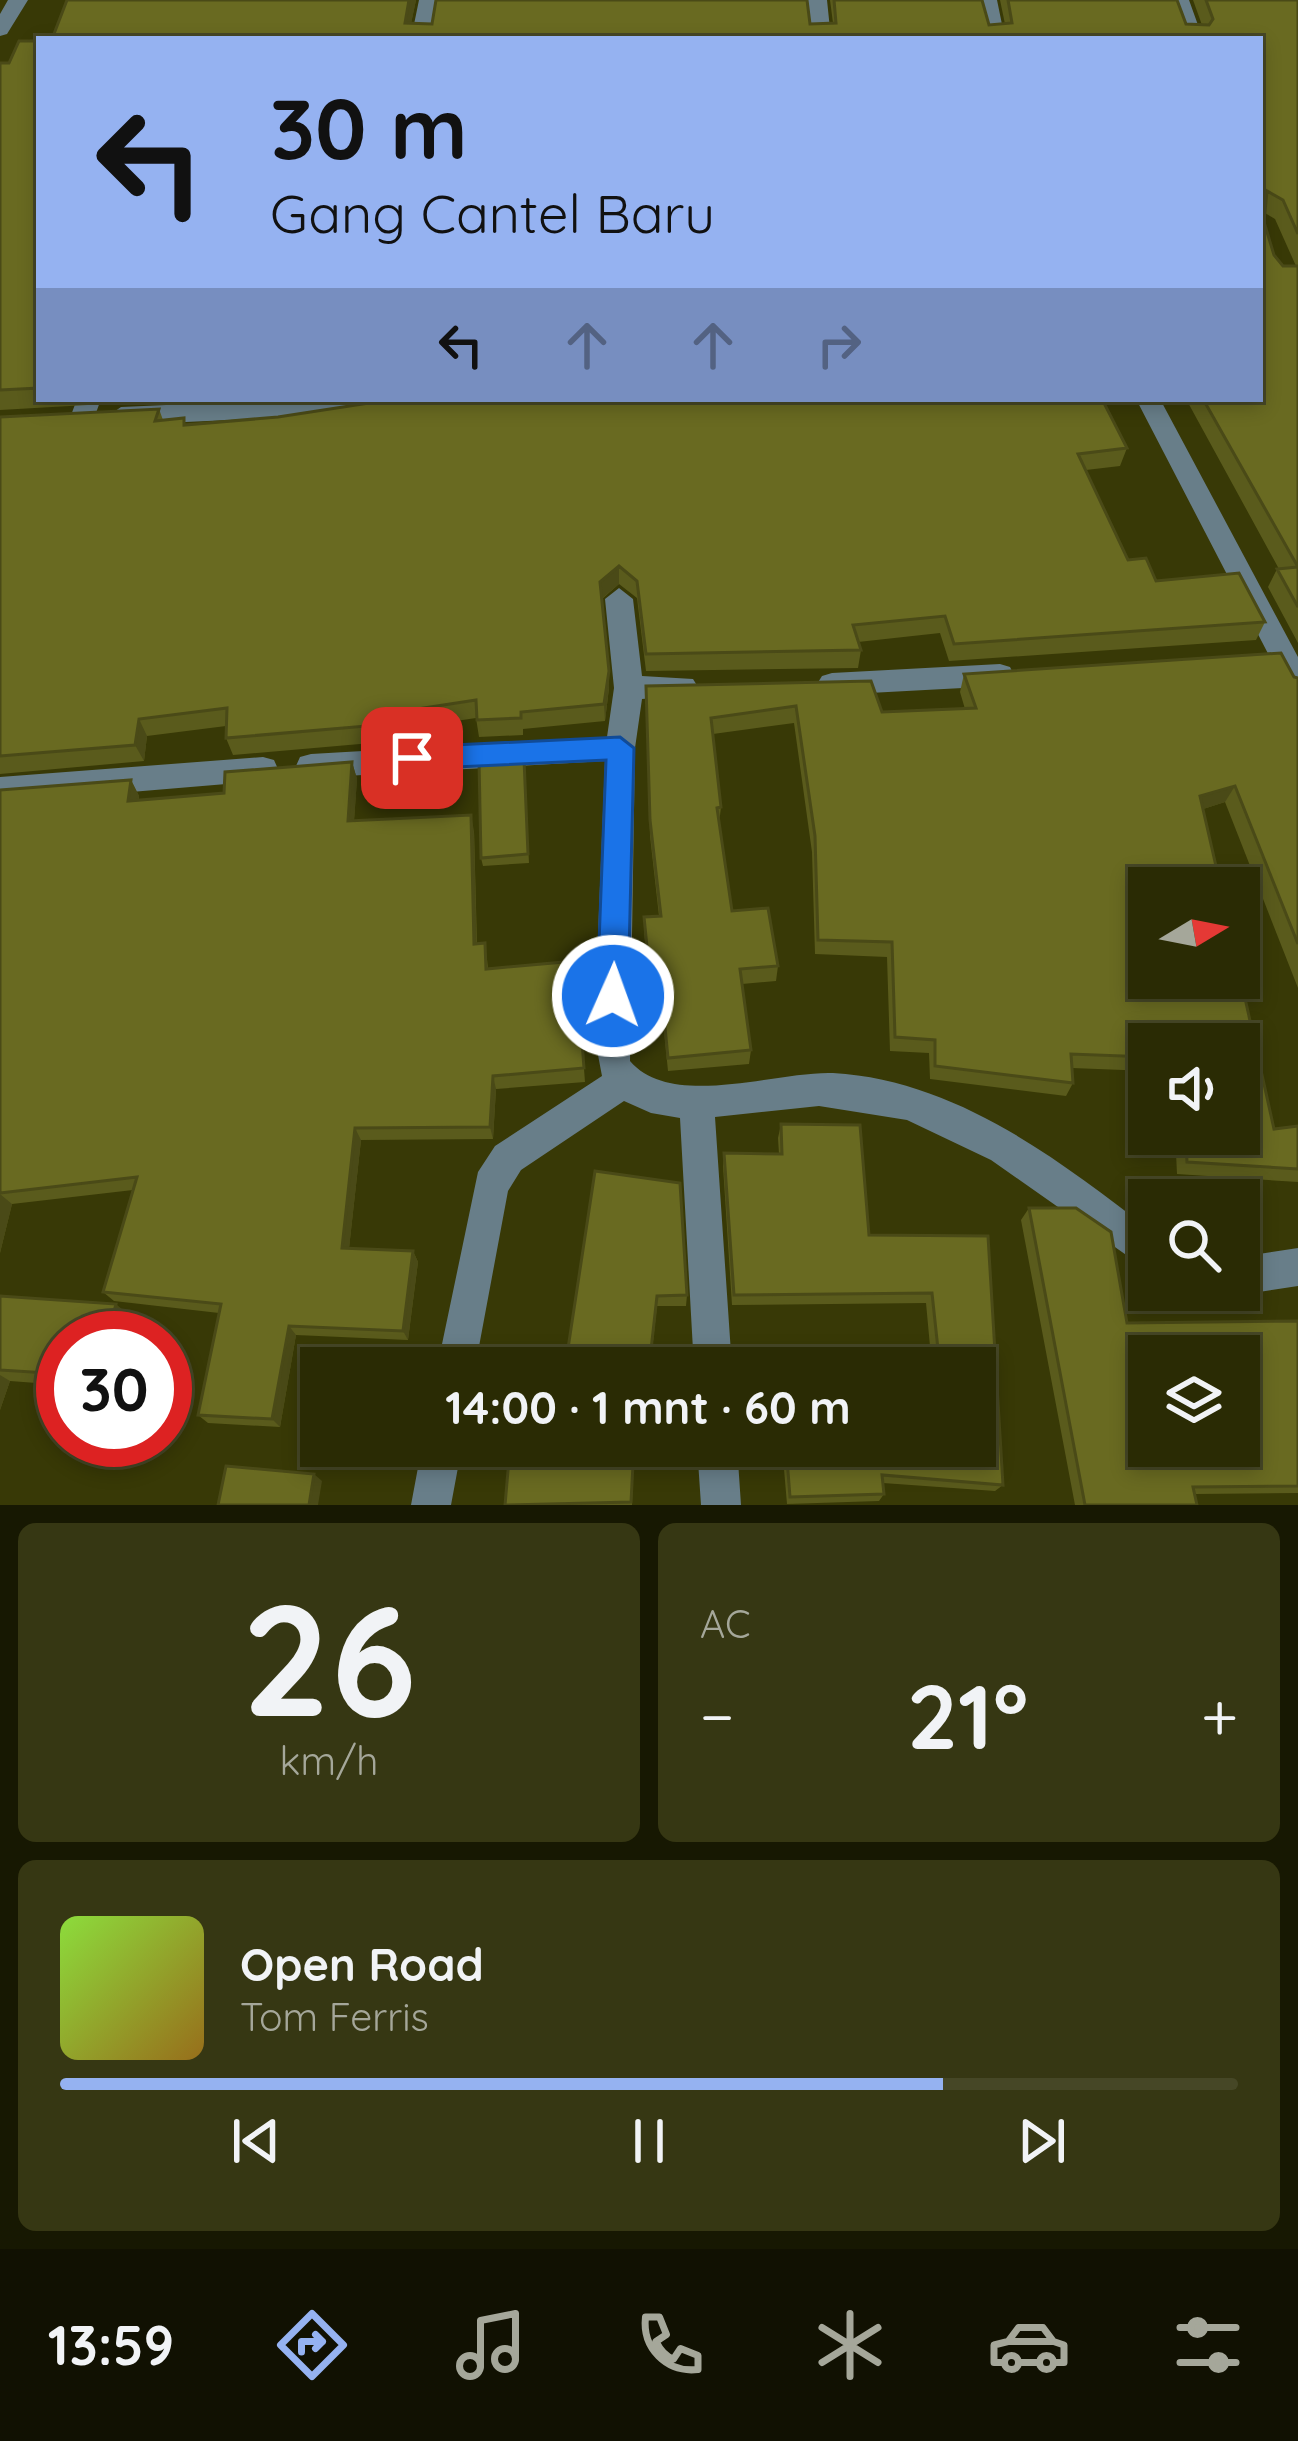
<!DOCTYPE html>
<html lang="id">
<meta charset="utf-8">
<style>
body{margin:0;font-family:Quicksand,sans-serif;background:#363713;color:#f1f3f6;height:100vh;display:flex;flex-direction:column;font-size:45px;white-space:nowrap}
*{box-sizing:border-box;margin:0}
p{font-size:39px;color:#a5a79a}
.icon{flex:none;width:66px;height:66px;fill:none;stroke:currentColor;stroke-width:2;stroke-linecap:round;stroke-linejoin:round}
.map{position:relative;height:1505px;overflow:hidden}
.panel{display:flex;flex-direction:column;gap:18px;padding:18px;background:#171802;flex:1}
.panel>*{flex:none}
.top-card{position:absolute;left:36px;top:36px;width:1227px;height:366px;border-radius:0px;box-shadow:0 6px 18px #0003,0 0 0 3px #464726;background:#95b2f1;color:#111;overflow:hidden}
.needle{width:78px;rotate:80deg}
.fabs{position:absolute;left:1128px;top:867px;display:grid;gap:24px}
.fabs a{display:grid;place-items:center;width:132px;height:132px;border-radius:0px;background:#2a2b04;box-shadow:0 6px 18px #0003,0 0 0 3px #464726;font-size:60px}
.speed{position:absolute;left:36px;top:1311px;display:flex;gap:24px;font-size:60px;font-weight:700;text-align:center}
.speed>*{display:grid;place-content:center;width:156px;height:156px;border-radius:50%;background:#2a2b04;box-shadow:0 6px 18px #0003,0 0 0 3px #464726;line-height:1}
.speed .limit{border:18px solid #d22;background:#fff;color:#111}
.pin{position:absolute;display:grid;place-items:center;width:102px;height:102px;color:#fff;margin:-51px;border-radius:24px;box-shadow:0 6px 18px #0006}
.me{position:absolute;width:132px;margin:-66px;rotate:2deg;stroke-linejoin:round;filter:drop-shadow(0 0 9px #0008)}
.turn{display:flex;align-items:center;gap:42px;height:252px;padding:0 36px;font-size:54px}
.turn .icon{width:156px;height:156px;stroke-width:2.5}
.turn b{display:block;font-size:84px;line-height:102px}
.lanes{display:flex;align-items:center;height:114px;padding:0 36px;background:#0003;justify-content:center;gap:60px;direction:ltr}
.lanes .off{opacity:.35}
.big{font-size:90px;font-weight:800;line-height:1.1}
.panel .tile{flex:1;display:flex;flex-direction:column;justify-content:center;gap:18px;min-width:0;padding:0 42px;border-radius:18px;background:#363713}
.panel .dial{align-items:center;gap:0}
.dial b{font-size:156px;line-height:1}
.song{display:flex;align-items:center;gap:36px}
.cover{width:144px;height:144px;border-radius:18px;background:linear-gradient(135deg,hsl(90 70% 55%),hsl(40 70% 35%))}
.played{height:12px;border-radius:6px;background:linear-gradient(90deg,#95b2f1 75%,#464726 75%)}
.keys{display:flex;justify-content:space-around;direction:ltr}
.heat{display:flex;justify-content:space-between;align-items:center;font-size:66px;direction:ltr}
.panel .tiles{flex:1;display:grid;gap:18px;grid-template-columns:1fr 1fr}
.tile:last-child{grid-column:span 2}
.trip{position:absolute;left:300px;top:1347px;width:696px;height:120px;border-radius:0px;background:#2a2b04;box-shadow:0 6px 18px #0003,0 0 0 3px #464726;font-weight:800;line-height:120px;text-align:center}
.tab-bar{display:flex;height:192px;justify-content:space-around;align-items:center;background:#111102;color:#a5a79a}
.tab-bar .icon{width:84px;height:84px}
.tab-bar .on{color:#95b2f1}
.tab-bar b{font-size:54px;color:#f1f3f6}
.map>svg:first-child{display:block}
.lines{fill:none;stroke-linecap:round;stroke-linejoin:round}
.minor{fill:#687e89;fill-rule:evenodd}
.wall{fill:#5a5b1c;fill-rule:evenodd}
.shaded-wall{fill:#4a4a17}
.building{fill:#696a21;stroke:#4a4a17;stroke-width:3;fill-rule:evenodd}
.route{fill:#1a73e8;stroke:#114b97;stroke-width:3}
</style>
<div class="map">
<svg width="1298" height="1505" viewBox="0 0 1298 1505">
<rect width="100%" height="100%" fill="#383906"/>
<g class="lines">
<path class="minor" d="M8,0H28L7,34L0,36V14Z
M419,0H439L431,39H411Z
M807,0H827L831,39H811Z
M977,0H997L1005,39H985Z
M1169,0H1189L1203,39H1183Z
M77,399H101L92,424H74L70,418Z
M303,399H412L414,403L402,412L121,425L108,416L121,407Z
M1136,399H1160L1298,657V695L1288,692Z
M619,588L633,599L642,676L693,679L698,687L693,695L642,699L635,748L630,1061C672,1110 775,1071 833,1073C955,1080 1056,1158 1149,1229V1271L991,1160L907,1120L819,1106L715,1117L732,1368H694L680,1118L651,1113L624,1101L521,1170L508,1191L475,1368H437L478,1172L495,1146L602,1076L594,1034L605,761L311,778L300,775L296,766L300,757L311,754L607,737L614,688L605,599Z
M1000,664L1010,667L1014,675L1010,683L1000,686L832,695L822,692L817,684L822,676L832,673Z
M263,757L274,760L278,769L274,778L263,781L0,803V777Z
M1298,1248V1286L1239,1295L1228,1290H1239V1257Z
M422,1446H462L451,1505H411Z
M697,1446H737L741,1505H701Z"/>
</g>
<path class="wall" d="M67,0H416L411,23L810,24L833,23L830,0H982L989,25L1005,24L1000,0H1177L1186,24L1202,25L1193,0H1298V643L1268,587L1277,569H1279L1186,399H1260V39H52ZM1265,213L1275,219L1296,266H1283L1274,255L1264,222Z
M39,41V399L175,400L0,410V63H9Z
M159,409L163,420L186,425L1127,448L1120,466L1086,470L1128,560L1156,581L1265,622L1256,640L949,661L940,633L858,642L861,650L858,668L646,671L637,598L619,584L602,599L609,688L605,721L523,729V735L479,737L476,718L382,732L383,742L233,755L226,738V726L147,736L144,761L0,774V417Z
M964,674L1298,678V988L1225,802L1203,809L1274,1129L1298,1126V1182L1177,1174L1176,1153L1179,1149L1177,1134H1239V1044H1149V1071L1072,1068L1073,1083L1066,1096L930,1079L929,1053L890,1051L887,957L815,954L812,852L794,723L713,734L721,807L719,824L732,911L778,966L776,981L742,984L751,1050L749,1064L668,1071L660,990L650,991L644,932V917L659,916L650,836L646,686L882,712L965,709L960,692Z
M524,759L529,863L483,866L481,858Z
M352,762L357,779L354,820L474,831L477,944L485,943L488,968L576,961L585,1082L496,1089L493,1139L361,1140L349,1248L413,1251L418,1262L408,1340L296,1335L280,1427L208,1423L198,1415L219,1313L114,1301L103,1292L133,1190L12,1204L0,1253V790L131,780L139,796V801L224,793Z
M781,1124L869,1235L988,1236L1003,1485L995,1491L883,1483L884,1494L879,1501L787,1504L782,1446H975V1368H932L926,1303L732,1305L723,1166L724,1153L779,1154L778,1138Z
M595,1171L687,1295L686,1306H657L650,1368H565Z
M1029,1208L1127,1323L1298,1321V1493L1194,1494L1197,1505H1075L1021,1220Z
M0,1296L131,1317L63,1338V1385L10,1381L0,1410Z
M634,1446L632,1505H505L551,1461Z"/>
<path class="shaded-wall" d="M409,0H416L408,39L405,23Z
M619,566V584L601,599L600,582Z
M609,671V688L605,721L604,704Z
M139,719L147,736L144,761L135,745Z
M352,762L357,779L353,837L348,821Z
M131,780L139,796L137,818L128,801Z
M1235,786L1225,802L1191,813L1200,796Z
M471,815L474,831L477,959L474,944Z
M493,1076L496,1089L493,1139L490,1127Z
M355,1128L361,1140L348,1258L342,1248Z
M0,1194L12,1204L0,1253Z
M413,1251L418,1262L408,1340L403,1331Z
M116,1304L131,1317L125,1338H107Z
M289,1326L296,1335L280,1427L272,1419Z
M0,1375L10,1381L0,1410Z
M314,1474L322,1481L318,1505H309Z"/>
<path class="building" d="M67,0H409L405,23L432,24L436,0H807L810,24L836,23L834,0H982L989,25L1012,23L1008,0H1177L1186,24L1209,25L1213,19L1206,0H1298V234L1283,200L1267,191L1264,222L1274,255L1283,266H1298V607L1277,569L1298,567L1203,399H1260V39H52Z
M19,41H39V388L0,390V63H9Z
M395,399H1102L1127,448L1078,454L1128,560L1146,558L1156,581L1239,573L1265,622L954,644L945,616L853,625L861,650L646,654L637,581L619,566L600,582L609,671L604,704L521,712V718L477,720L476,700L378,715L379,725L226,738L227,708L139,719L135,745L0,756V417L159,409L155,421L184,418V425L278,417Z
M1281,653L1294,677L1298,678V944L1235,786L1200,796L1221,888H1149V978H1239V971L1274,1129L1298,1126V1169L1187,1162L1186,1140H1190L1189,1134H1239V1044H1149V1057L1071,1054L1073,1083L935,1066V1040L895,1037L892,942L818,940L815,836L796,706L711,718L721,807L717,808L732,911L768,908L778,966L740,969L751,1050L668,1058L660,976L650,977L644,917L661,916L650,820L646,686L871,681L882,712L976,708L964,674Z
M524,759L528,854L481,858L479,761Z
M352,762L348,821L471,815L474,944L485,943L486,969L576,961L584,1068L493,1076L490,1127L355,1128L342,1248L413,1251L403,1331L289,1326L272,1419L198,1415L221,1304L103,1292L137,1177L0,1193V790L131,780L128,801L224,793L225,772Z
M781,1124L860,1125L869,1235L988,1236L1003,1485L882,1475L884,1494L790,1497L786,1446H975V1368H940L932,1293L734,1295L724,1153L782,1154Z
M595,1171L680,1183L687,1295L657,1296L649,1368H565Z
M1029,1208H1076L1111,1232L1127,1323L1298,1321V1486L1193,1487L1197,1505H1085ZM1149,1356H1239V1446H1149Z
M0,1296L116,1304L107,1338H63V1374L0,1370Z
M553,1446H634L631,1502L505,1505L509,1459L551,1461Z
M226,1466L314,1474L309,1505H218Z"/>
<path class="route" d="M620,737L634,748L628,996L623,1006L613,1010L602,1006L597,996L606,760L412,769L399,758L412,747Z"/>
</svg>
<div class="fabs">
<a><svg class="needle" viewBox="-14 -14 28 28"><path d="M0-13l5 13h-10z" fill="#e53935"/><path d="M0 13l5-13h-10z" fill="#a5a79a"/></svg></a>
<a><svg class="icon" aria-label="sound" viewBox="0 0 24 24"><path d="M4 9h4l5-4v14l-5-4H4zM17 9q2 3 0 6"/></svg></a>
<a><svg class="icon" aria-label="search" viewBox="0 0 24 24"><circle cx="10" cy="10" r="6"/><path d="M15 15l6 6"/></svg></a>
<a><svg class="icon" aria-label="layers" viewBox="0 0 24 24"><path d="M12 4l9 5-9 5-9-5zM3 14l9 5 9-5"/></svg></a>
</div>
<div class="speed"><div class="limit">30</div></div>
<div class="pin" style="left:412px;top:758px;background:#d93025"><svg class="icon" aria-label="arrive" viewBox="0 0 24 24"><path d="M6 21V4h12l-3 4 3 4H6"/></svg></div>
<svg class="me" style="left:613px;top:996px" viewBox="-20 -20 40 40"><circle r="17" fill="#1a73e8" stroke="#fff" stroke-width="3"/><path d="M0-11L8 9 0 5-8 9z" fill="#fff"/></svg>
<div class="trip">14:00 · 1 mnt · 60 m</div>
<div class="top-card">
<div class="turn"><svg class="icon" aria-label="left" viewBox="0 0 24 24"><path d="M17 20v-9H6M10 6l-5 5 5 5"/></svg><div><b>30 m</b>Gang Cantel Baru</div></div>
<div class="lanes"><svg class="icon" aria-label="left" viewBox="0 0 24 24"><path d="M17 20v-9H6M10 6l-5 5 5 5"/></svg><svg class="icon off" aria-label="ahead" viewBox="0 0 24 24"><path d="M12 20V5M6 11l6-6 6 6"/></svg><svg class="icon off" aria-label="ahead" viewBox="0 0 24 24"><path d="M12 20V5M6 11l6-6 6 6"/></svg><svg class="icon off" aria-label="right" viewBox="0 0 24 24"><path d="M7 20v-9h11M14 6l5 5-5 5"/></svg></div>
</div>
</div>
<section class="panel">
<div class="tiles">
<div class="tile dial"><b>26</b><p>km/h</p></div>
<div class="tile"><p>AC</p>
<div class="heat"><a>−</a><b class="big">21°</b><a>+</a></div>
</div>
<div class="tile">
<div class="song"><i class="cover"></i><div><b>Open Road</b><p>Tom Ferris</p></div></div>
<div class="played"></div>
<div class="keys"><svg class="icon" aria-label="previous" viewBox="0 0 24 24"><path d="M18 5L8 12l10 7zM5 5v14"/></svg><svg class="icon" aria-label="pause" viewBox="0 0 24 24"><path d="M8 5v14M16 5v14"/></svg><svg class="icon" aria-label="next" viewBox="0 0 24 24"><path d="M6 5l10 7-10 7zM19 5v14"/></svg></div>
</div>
</div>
</section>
<nav class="tab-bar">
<b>13:59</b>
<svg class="icon on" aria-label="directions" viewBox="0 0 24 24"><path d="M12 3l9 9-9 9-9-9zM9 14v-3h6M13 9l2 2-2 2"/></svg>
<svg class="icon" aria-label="music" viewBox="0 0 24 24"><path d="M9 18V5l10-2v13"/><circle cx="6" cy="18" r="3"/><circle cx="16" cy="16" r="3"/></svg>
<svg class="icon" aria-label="phone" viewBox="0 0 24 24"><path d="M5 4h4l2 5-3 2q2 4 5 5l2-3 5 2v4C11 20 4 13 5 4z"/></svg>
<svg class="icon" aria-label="climate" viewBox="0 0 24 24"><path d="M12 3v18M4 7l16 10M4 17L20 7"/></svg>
<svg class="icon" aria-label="car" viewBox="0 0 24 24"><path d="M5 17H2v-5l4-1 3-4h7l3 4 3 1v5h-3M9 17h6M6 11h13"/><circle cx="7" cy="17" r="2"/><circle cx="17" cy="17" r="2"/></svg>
<svg class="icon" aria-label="filters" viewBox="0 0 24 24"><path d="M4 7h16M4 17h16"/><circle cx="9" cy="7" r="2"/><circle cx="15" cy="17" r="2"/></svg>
</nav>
